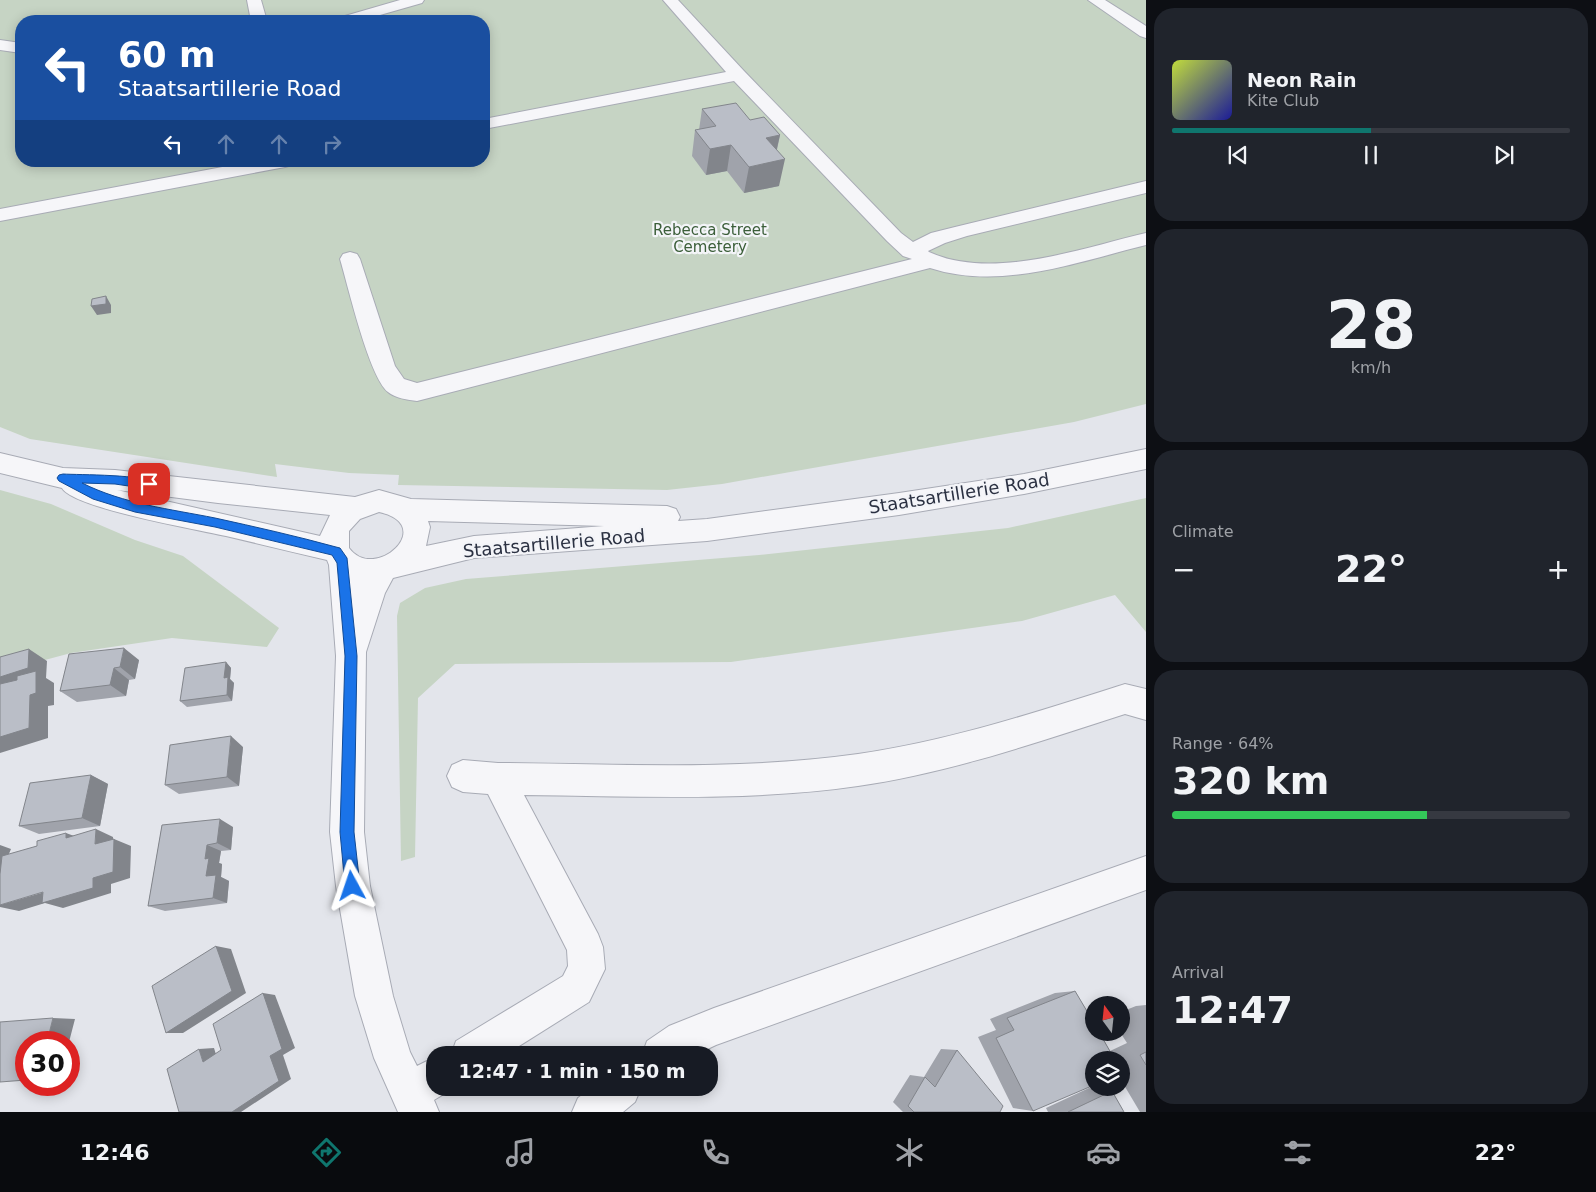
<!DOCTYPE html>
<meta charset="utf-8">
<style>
body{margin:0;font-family:"DejaVu Sans",sans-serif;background:#20242c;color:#f1f3f6;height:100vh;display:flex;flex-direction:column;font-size:19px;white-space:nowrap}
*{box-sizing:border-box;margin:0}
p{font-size:16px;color:#9ea1a6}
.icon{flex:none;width:28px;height:28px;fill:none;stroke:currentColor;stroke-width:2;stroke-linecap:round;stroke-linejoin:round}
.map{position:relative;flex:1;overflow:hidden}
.panel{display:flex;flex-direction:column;gap:8px;padding:8px;background:#0d0f14;width:450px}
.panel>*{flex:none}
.guide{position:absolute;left:15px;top:15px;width:475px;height:152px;border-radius:20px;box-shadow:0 2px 12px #0003;background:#1a4fa0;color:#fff;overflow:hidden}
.needle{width:32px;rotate:345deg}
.buttons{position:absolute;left:1085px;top:996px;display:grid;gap:10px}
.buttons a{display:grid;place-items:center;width:45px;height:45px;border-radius:50%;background:#171b24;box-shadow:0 2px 12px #0003;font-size:25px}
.speed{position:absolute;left:15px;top:1031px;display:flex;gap:10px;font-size:25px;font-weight:700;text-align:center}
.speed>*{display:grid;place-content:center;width:65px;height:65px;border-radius:50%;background:#171b24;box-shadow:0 2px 12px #0003;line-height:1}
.speed .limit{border:8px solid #d22;background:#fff;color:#111}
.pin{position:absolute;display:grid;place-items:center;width:42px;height:42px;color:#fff;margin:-21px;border-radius:10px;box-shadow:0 2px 8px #0006}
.me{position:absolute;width:55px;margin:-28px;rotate:355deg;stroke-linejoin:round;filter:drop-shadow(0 0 4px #0008)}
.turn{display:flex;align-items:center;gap:18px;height:105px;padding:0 20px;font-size:22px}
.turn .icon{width:65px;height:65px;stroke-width:2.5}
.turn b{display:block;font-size:35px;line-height:42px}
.lanes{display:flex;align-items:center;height:48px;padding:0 20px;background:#0003;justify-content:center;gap:25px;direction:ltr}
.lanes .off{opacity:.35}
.big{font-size:38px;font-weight:800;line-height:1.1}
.panel .widget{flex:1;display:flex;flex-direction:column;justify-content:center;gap:8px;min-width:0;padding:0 18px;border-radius:20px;background:#20242c}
.panel .dial{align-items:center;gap:0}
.dial b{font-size:65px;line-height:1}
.song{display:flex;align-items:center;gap:15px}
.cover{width:60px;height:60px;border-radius:8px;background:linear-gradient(135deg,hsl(70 70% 55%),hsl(240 70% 35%))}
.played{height:5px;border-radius:2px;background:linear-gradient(90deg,#0f766e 50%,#363941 50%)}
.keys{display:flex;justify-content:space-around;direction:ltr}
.heat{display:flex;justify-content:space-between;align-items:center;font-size:28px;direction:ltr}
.charge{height:8px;border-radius:4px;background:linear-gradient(90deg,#34c759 64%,#363941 0)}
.trip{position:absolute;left:426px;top:1046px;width:292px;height:50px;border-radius:20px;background:#171b24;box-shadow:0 2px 12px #0003;font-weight:800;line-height:50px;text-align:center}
.menu{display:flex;height:80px;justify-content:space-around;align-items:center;background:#090b0e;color:#9ea1a6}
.menu .icon{width:35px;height:35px}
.menu .active{color:#0f766e}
.menu b{font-size:22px;color:#f1f3f6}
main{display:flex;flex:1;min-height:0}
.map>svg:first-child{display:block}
.green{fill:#c6d4c4;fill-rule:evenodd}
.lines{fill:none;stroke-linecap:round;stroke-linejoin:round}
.minor-casing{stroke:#a8abb5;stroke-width:2}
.minor{fill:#f6f6f9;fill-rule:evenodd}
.wall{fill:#a0a3ab}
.shaded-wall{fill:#82858b}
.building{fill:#babec7;stroke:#82858b}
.route{fill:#1a73e8;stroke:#114b97}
.labels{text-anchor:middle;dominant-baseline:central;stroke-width:4.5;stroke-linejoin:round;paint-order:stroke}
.far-park-label{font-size:15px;fill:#3b5e39;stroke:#f3f4f8}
.street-label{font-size:18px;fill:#2b3142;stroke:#f3f4f8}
</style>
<main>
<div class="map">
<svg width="1146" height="1112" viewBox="0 0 1146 1112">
<rect width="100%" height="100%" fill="#e3e5eb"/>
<path class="green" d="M0,0H1146V404L1074,422L722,484L667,490L398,485L399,475L349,473L275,464L277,477L30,439L0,427ZM21,21H484V161H21Z
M0,490L51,504L135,540L183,556L279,628L267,647L172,638L71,653L0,672Z
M1146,498V632L1115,595L1022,621L731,662L455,664L418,698L415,857L401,861L397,616L400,603L425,588L466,579L759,555L1008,528Z"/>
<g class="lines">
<g class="minor-casing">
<path id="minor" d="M247,0H261L267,21H251Z
M400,0H424L422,3L359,21H335L338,18Z
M663,0H678L744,71L901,233L913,242L931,233L955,227L1146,181V193L967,236L945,243L928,251L929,252C992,281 1082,248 1146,233V245C1077,262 1001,291 930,268L417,401C408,400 395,398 388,392C369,377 348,286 340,259L343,254L350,252L357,254L360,259L395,366L404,379L417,383L912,259L903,256L887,241L734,81L484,129V119L726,72Z
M1088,0H1105L1146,26V38L1140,36Z
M0,40L21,43V53L0,50Z
M254,161H294L292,165L285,167L0,221V209Z
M1146,449V469L1024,494L899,515L707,541L474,558L393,578L385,593L366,652L364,832L370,886L393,996L410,1052L417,1066L435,1057V1088H450L449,1091L434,1100L439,1112H398L374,1058L355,996L336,886L330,832L336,656L329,565L327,560C293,552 260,544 226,536C199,530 73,508 62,488L0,473V453L63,468L115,470L355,497L379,490L411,499L667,506L676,509L680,517L678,521L707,519L899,493L1024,474ZM117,490L218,503L330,515L320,536ZM379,512C438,525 375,583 349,548V531L360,519ZM428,521L604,526L474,536L426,546L430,527Z
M1125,684L1146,689V720L1125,714C1038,742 949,773 858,786C748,802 635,796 524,795L598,934L603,947L605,969L589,1002L505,1055H451L456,1041L563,976L568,966L567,950L488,794L463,792L452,787L447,776L452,765L463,760L498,763C618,764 739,771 858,754C949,741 1037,712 1125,684Z
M1146,856V890L716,1045L695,1055H642L647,1041L669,1026L714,1008Z
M591,1088H641L635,1102L623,1112H572L578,1098Z"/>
</g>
<use href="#minor" class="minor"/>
</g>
<path class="wall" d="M702,109L750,120L780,135L777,150L779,186L744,193L727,171L706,175L692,156L695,130H699Z
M69,654L139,660L135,679L129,680L126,696L77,702L60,691Z
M226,662L231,668L230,679L234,683L232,701L187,707L180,701Z
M243,747L239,786L179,794L165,785Z
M91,775L108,784L100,826L39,834L19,826Z
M162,825L233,827L231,850L221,851L219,863L222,864L221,877L229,881L227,903L165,911L148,906Z
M1075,991L1110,1051L1127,1043L1120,1032H1121V1012L1136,1006L1146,1005V1112H1140L1121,1080V1060H1094L1033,1111L1013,1108L978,1037L996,1030L990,1019L1055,993Z
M941,1049L957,1050L1000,1112H903L893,1102L910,1075L924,1077Z
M1089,1088L1112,1091L1124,1112H1048L1046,1108Z"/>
<path class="shaded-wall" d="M780,135L774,161L766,138Z
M731,145L727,171L706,175L710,149Z
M785,159L779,186L744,193L749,167Z
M106,296L111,305V313L97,315L91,306Z
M124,648L139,660L135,679L120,667Z
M29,649L47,661L46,678L54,683V705L48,706V738L0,753V677Z
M226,662L231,668L230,679L234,683L232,701L227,695L224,678Z
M114,668L129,680L126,696L110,685Z
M231,736L243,747L239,786L227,777Z
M91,775L108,784L100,826L82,818Z
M220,819L233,827L231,850L217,843Z
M96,829L113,837V851L95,844Z
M66,833L85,840L66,838Z
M114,839L131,846L130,878L111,884V893L63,908L45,903L19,911L0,907V905L93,878Z
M0,845L11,849L0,875Z
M207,845L221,851L219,863L222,864L221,877L229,881L227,903L213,898L206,876L205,859Z
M216,946L231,949L246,993L183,1033H166Z
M263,993L275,995L295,1048L283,1055L291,1079L241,1112H232Z
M53,1018L75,1019L69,1042H47Z
M214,1048L218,1061L203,1062L199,1049Z"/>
<path class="building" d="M736,103L750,120L764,117L780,135L766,138L785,159L749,167L731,145L710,149L695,130L716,126L702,109Z
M106,296V304L91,306L92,299Z
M124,648L120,667L114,668L110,685L60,691L69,654Z
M29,649L28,668L0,677V657Z
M226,662L224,678L228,677L227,695L180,701L185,668Z
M36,671V693L30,695L29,728L0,737V684L17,680V676Z
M231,736L227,777L165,785L170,745Z
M91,775L82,818L19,826L30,783Z
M220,819L217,843L207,845L205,859L209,858L206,876L216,875L213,898L148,906L162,825Z
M96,829L95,844L114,839L113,872L93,878V888L42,903L43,892L0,905V874L2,856L37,846V841L66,833V838Z
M216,946L232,991L166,1033L152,986Z
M1075,991L1094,1023V1032H1099L1115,1060H1094V1085L1033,1111L996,1038L1014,1030L1007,1018Z
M263,993L282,1049L270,1056L279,1081L232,1112H179L167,1069L199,1049L203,1062L221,1050L213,1024Z
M53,1018L47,1042H26V1080L0,1082V1022Z
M957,1050L1003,1106L1000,1112H914L908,1106L925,1077L935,1087Z
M1146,1052V1065L1140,1055Z
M1112,1091L1124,1112H1068Z"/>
<path class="route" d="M63,474C78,475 148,474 155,484L149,489L115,484L82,483C124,504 170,509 215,518C256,527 296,536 336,547L340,548L347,558L357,656L354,832L360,886L358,891L352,893L347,891L345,886L340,832L345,656L337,563L332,555L215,527L135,512L93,499L59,481L57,478L59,475Z"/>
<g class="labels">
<g class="far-park-label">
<text x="710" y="230">Rebecca Street<tspan x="710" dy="17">Cemetery</tspan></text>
</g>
<g class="street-label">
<text transform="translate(959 493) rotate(-9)">Staatsartillerie Road</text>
<text transform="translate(554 543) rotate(-5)">Staatsartillerie Road</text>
</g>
</g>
</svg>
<div class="buttons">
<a><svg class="needle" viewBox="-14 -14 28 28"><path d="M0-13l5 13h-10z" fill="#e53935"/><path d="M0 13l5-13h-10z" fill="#9ea1a6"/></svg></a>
<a><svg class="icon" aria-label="layers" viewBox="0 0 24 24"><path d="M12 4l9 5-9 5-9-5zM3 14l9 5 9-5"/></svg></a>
</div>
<div class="speed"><div class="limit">30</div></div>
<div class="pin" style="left:149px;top:484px;background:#d93025"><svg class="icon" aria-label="arrive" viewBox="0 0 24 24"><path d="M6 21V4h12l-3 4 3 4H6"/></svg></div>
<svg class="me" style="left:352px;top:886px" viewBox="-20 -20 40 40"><path d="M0-17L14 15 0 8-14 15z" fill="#1a73e8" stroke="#fff" stroke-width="4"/></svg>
<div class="trip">12:47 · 1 min · 150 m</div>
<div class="guide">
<div class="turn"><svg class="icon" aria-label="left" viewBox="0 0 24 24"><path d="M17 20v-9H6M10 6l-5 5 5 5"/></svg><div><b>60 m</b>Staatsartillerie Road</div></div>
<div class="lanes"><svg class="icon" aria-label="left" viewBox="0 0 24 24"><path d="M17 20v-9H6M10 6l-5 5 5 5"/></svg><svg class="icon off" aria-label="ahead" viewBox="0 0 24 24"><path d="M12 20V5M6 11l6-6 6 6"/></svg><svg class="icon off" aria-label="ahead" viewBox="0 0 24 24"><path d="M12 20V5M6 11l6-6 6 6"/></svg><svg class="icon off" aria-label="right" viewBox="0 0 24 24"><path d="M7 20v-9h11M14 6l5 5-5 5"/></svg></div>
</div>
</div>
<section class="panel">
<div class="widget">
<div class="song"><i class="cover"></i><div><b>Neon Rain</b><p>Kite Club</p></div></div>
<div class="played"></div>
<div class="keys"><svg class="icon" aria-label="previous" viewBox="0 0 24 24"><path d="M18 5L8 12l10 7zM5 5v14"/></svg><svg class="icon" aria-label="pause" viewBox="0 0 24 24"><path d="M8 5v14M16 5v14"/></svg><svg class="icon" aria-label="next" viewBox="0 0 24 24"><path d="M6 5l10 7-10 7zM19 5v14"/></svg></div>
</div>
<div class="widget dial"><b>28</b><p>km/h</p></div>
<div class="widget"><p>Climate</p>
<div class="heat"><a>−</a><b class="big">22°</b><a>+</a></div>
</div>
<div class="widget"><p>Range · 64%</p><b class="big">320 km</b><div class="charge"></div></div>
<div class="widget"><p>Arrival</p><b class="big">12:47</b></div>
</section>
</main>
<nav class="menu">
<b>12:46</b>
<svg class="icon active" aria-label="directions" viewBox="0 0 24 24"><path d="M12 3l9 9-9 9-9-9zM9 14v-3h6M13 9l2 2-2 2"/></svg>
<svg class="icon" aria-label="music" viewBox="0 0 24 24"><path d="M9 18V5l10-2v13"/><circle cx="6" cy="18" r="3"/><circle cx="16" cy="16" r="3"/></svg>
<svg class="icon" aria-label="phone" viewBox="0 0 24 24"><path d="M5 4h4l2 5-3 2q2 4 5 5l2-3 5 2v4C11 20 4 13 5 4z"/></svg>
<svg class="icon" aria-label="climate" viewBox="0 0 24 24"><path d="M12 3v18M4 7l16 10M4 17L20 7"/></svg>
<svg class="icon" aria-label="car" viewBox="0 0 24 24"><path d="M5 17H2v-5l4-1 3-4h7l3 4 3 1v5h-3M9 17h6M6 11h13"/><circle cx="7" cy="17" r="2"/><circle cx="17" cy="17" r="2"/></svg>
<svg class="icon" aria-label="filters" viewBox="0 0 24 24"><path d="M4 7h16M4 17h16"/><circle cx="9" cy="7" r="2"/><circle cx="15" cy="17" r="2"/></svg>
<b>22°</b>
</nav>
